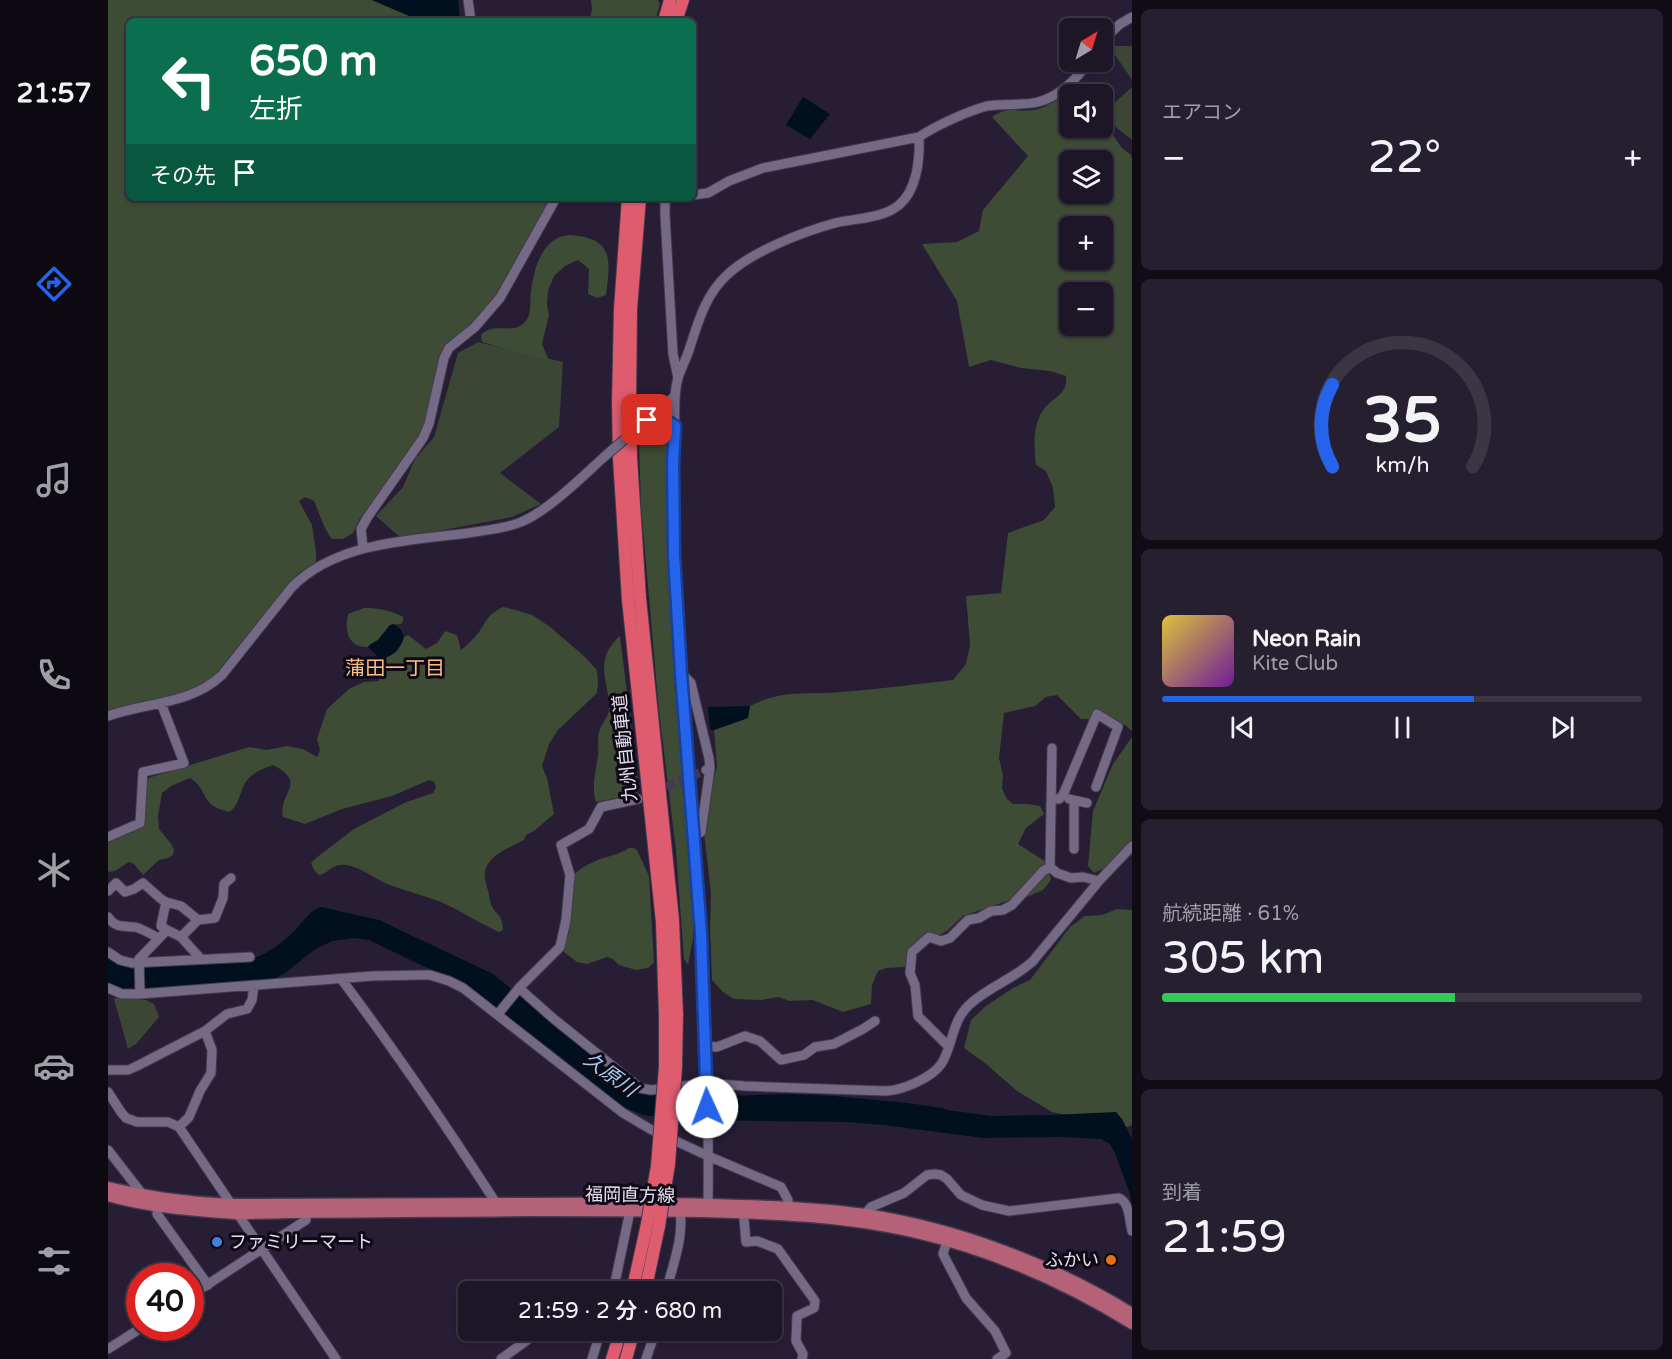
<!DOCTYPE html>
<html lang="ja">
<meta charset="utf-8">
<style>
body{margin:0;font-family:"Varela Round","Noto Sans JP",sans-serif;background:#251f2f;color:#f1f3f6;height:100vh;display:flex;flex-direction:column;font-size:22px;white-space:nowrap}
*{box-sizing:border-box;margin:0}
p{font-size:20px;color:#a09fa7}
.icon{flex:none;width:33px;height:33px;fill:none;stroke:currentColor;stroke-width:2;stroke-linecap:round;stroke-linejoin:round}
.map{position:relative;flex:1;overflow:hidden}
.side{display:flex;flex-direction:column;gap:9px;padding:9px;background:#100c15;width:540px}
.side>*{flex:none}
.hud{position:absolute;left:18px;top:18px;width:570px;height:183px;border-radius:9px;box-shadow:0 2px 4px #0004,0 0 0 2px #3b3544;background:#0b6e4f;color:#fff;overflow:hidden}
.needle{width:39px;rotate:38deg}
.controls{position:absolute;left:951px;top:18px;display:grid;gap:12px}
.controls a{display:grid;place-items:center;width:54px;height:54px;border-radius:9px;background:#1d1627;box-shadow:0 2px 4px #0004,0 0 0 2px #3b3544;font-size:30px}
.speed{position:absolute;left:18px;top:1263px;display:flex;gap:12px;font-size:30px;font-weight:700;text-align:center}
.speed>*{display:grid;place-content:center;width:78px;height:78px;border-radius:50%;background:#1d1627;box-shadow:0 2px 4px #0004,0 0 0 2px #3b3544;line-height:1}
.speed .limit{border:9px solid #d22;background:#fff;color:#111}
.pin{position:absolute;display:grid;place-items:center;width:51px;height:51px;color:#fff;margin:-26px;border-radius:12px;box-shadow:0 3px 9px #0006}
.me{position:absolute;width:66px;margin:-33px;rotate:358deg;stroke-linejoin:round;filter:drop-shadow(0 0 4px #0008)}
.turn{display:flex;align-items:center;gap:21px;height:126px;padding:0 24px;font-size:27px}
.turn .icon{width:78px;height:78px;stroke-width:2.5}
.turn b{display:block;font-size:42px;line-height:51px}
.then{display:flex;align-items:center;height:57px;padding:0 24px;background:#0003;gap:12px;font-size:22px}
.big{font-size:45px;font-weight:600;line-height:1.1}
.side .card{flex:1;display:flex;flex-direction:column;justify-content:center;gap:9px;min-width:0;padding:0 21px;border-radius:9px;background:#251f2f}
.side .dial{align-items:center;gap:0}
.dial svg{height:156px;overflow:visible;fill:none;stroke:#3b3544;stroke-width:7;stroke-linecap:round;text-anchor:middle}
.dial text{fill:#f1f3f6;stroke:none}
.song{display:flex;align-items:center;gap:18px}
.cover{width:72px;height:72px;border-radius:9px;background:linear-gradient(135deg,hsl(50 70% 55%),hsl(280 70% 35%))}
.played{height:6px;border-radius:3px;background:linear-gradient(90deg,#2563eb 65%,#3b3544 65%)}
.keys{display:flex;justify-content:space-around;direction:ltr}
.heat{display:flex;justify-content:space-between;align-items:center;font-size:33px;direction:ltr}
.charge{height:9px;border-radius:4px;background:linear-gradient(90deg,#34c759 61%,#3b3544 0)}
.trip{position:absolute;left:350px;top:1281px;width:324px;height:60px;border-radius:9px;background:#1d1627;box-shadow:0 2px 4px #0004,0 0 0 2px #3b3544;font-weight:600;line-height:60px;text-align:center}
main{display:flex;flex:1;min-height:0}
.tab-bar{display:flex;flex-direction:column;width:108px;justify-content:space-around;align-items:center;background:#0c0910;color:#a09fa7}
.tab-bar .icon{width:42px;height:42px}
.tab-bar .selected{color:#2563eb}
.tab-bar b{font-size:27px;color:#f1f3f6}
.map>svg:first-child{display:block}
.green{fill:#3b4635}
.forest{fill:#3e4b35;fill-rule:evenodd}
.water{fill:#01101f}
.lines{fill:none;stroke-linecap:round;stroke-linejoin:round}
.minor-tunnel{stroke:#443a50;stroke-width:9;stroke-dasharray:9 4.5;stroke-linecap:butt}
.minor-casing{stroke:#433a4e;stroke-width:11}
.major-casing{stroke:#433a4e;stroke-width:13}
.highway-casing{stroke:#433a4e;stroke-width:14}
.minor{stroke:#756a86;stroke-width:9}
.major{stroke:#b56278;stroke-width:10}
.highway{stroke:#df5c6f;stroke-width:12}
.minor-bridge-casing{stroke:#433a4e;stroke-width:11;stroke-linecap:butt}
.highway-bridge-casing{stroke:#433a4e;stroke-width:14;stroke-linecap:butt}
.minor-bridge{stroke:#756a86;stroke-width:9}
.highway-bridge{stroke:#df5c6f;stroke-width:12}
.route-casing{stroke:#184099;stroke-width:15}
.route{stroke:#2563eb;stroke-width:10}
.shop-dot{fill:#3f7fe0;stroke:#0e0914;stroke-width:2}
.food-dot{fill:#e8710a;stroke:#0e0914;stroke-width:2}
.labels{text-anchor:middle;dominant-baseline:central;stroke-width:6;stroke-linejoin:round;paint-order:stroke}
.street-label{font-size:18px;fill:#e6e0f0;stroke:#0e0914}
.poi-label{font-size:18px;fill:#e6e0f0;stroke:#0e0914;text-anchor:start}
.neighbourhood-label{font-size:20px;fill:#fbbd86;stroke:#0e0914}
.water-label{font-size:20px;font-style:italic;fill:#a4ccf3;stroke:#0e0914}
</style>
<main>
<nav class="tab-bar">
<b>21:57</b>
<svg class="icon selected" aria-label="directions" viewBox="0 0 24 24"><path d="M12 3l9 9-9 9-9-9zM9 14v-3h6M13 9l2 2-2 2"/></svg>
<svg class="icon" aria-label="music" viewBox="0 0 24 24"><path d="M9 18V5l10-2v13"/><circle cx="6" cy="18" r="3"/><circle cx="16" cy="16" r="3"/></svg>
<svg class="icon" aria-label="phone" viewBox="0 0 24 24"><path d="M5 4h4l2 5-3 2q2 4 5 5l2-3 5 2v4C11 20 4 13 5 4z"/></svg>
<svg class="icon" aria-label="climate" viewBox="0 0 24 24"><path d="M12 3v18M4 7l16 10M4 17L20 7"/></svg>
<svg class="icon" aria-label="car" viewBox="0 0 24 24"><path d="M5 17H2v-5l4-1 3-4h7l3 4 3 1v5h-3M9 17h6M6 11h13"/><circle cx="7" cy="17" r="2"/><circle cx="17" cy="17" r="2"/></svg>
<svg class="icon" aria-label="filters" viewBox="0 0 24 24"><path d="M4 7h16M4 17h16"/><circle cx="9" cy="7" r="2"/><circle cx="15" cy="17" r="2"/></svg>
</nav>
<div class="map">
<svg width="1024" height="1359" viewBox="0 0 1024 1359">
<rect width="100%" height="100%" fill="#271d34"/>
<path class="green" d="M1001,46H1024V80Z
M1024,87V140L995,117L994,114Z
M370,342L455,362L451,427L392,473L433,504L404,517L293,538L268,516L295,487L307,459L326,437L350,353Z
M10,997L38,1000L46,1004L51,1017L28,1044L20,1049L6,999Z"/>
<path class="forest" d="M0,0H264L313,21H21V198H443L383,303L357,330L346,338L318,428L273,492L252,518L245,533L235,539H224C215,528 212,514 206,501L197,497L191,501L204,525L208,552V563L192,572L107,675L93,686L74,695L0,712Z
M483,0H550L552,4L547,21H481L484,10Z
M972,83L978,94H962V128H994L995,121L1014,148L1023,155L1024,160V731L1017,725H1013L988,710L981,719H973L949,695L938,697L927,706L896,713L891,758L895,775L894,789L899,799L905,804H920L932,806L936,814L918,828L910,844L938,862L943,880L935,890L919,897L902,900L855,916L839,931L820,941L808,951L797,967L778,968L770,971L764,985L763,1004L735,1012L705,1000L681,1001L671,997L653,1000L626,999L615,992L604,980L602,929L603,893L594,816L609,767L606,730L639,718L642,706C675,689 699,695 733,692C771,689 808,684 845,680L858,664L862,645L858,596L893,593L900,533L936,520L947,507L945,488L938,471L928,465C926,447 924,425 936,409C946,396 960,395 958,376L942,371L913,368L883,360L861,367L849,301L814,244L849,242L871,231L875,210L920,156L884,117C901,105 908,113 926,110C942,107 960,92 972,83ZM962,160H994V194H962ZM962,226H994V260H962ZM962,292H994V326H962Z
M462,235C505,238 503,258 498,295L489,298L480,294L481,269L470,260L457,266L446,276L440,291L439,304L441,315L434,344L441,361L374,342L373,335C375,333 377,331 380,330C392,325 406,333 416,323C425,314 421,303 423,292C425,273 431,249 448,239C452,236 457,236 462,235Z
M552,423L561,428L559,527L564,622L585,900V939L580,965L576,959L568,851L551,711L533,507L531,441C536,432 541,424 552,423Z
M395,607L408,610L424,615L441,626L477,657L489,670L490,683L489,693L450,730L441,744L434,766L439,778L446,814L426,831L418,835L416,840C403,847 379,855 377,872C376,879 379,885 380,891C381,895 382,900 383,905C389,916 394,913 395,930L391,932C371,923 353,911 333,902C315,895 297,891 279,884C265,878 247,863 232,865C223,866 219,874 211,875L206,870L203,863L208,858L246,829L296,803L325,793L328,787L326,782L321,780L284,796L234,809L197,824L175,817C169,794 201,783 165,765C156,768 146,772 140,779C131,789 133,805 121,812C91,805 101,790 82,778L63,786L54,793L50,816L51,829L64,845L66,850L65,855L60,858L51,860L35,875L26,864L21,862L7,871L0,872V841L36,822L38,781L43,777L141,747L159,750L179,746L195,749L209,757L212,750L209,739L219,709L241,689L256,682L271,681L273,660C287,654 291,651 296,637L300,635L318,649L329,643L337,631L349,635L353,650C359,645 366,639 371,632C380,619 379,615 395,607Z
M256,608C271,608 282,610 295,617V621L293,624L282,625L270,640L263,644L260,647C240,648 236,630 240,614Z
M512,636L531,790L528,794L488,802C483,787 488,770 490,755C491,748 489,739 491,732C493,724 499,719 501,711C503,696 493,674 497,659C499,650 505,642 512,636Z
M1024,737V855L986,873L980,866L985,811L1005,764Z
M521,848H526L529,850L541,876L546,962L540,968L528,970L511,965L505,959L499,957L479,964L469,962L456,952L455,947L465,875C474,867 487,860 499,857C508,854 514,853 521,848Z
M1009,909L1024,910V1125L1019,1127L1006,1126L944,1112L909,1091L878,1064L856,1048L863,1020L878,1006L905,988L922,980L962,927L977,916L994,915Z"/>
<path class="water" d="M264,0H350L352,21H313Z
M695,97L722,114L702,139L678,125Z
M286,624L293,630L296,637C291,651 287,654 273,660L260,647L263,644L270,640L282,625Z
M642,706L640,718L606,730L602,729L600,707Z
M213,907L271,920L385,974L530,1091L542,1095L581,1097L682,1094L726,1096L800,1103L834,1108L839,1110L883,1116L943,1115L1008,1112L1014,1119L1024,1139V1210L1022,1194L1007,1153L1002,1144L993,1139L954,1137L875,1138L776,1125L739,1122L586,1120L535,1115L511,1105L367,991L261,940L246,938L224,941L206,950L176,974L163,980L18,992L0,986V956L41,966L149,957C163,951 174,943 185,932C195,923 200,911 213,907Z"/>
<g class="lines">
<path class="minor-tunnel" d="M546,792L598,770"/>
<g class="minor-casing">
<path id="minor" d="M360,0L363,21
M994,41L1012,24L1024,17
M585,195L600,193L621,181L655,168L811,137C827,126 860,111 879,106C896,103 914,106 930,102C951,97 969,79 980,62
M557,198V215L565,354L570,378
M544,416L553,417L567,426
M539,420L567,396
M255,548L253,529L259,518L315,438L321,424L336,358L341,348L367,327L392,298L448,198
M573,673L583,683L601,758L602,768L598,770
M0,716C39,702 82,705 114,675L184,587C229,542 300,541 360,533C377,530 397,529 413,522C440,511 474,477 496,457
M944,748L942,867L949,873L963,878L975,877L991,881
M943,798L951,799L955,795L989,714L1010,727L988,787
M961,799L979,803
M0,837L32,823L35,772L76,763L53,703
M585,837L593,832L602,768
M966,849V800
M0,891L8,883L17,892L26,889L35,883L53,899L58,902L53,926L59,930L31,959L32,994
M58,902L73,906L90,920L73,937
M0,917C7,928 15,926 27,927C35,929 43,934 50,938
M90,920L107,918L115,898L116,884L123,878
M59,930L73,937L92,958
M0,952L12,960L24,963L142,957
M234,980C288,1052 339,1127 388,1203
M0,988L14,994H32L264,976L314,975H322L341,981L355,988L515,1113L542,1129L600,1156L673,1187L680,1200V1206
M411,988L446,1019L532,1088L543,1090L599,1083L636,1086L778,1091C795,1090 824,1078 834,1063C845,1044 844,1021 861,1005C880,987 906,979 925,961L991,881L1024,846
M390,1014L411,988L452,947L458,920L462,875L453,845L481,829L493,807L530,799
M598,1046L609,1047L637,1036L652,1041L673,1060L696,1055L707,1047L726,1044L755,1029L767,1021
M840,1046L810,1016L807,985L802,973L804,952L821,937L833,941L842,938L860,920L871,918L883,911L895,910L904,905L935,871L942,867
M0,1070H20L29,1066L97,1031L119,1014L139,1009L144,1000L146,986
M0,1092L13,1112L18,1118L29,1122H60L71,1127L228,1359
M71,1127L81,1117L92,1091L103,1073L104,1050L97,1031
M0,1150L35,1195
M50,1207L49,1214L100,1285
M635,1208L638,1242L649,1241L670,1249L707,1301L706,1308L689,1316L688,1341L695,1354L694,1359
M600,1210C601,1119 599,1027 593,936C591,894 586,851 583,809C578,748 574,688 570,627C566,562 564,497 567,433C567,415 565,396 570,378C573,369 578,359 581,350C590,323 597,295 619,275C643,252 694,232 727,223C748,218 774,219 791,205C809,190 812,159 811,137
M757,1214L763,1207L796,1193L819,1175L827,1174L833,1175L839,1179L853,1195L874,1205L901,1211L1011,1198C1022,1203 1021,1220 1024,1231
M839,1241L835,1254L858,1298L887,1331L898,1353L889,1359
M491,1292L506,1284
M505,1292L522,1211
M558,1292C564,1267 576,1238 572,1212
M82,1296L198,1220V1213
M0,1349L33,1328
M393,1359L433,1330
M484,1359L493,1330
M538,1359L548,1330"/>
</g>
<g class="major-casing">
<path id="major" d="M0,1187C41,1197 81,1202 123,1204C225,1204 327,1204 429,1203C496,1202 564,1202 632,1205C674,1206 715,1208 757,1214C850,1228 944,1264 1024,1313
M0,1196C42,1208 86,1211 129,1214C227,1212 326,1212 424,1211C481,1211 537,1211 594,1212C664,1214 735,1216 804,1232C882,1250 956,1282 1024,1324"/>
</g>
<g class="highway-casing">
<path id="highway" d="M556,21L562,0
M568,21L575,0
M520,198L512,309L510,403L511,458L520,600L554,922L557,1016V1067
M532,198L523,309L522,403L523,458L532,598L565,920L569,1014L568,1066
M524,1292L539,1224
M537,1292L551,1226
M504,1359L513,1330
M518,1359L526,1330"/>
</g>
<use href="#minor" class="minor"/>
<use href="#major" class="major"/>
<use href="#highway" class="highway"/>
<g class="minor-bridge-casing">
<path id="minor-bridge" d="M496,457L539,420"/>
</g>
<g class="highway-bridge-casing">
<path id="highway-bridge" d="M539,1224L549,1166L557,1067
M551,1226L561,1164L568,1066"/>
</g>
<use href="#minor-bridge" class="minor-bridge"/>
<use href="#highway-bridge" class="highway-bridge"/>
</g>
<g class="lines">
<g class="route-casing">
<path id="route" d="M539,420L544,416L553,417L567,426L565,463L566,555L573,673L593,933L599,1107"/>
</g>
<use href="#route" class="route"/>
</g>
<circle class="shop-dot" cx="109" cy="1242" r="6"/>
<circle class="food-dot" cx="1003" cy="1260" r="6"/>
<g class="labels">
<g class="street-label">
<text transform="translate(517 748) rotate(-96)">九州自動車道</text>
<text transform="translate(522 1195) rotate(1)">福岡直方線</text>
</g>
<g class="poi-label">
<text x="121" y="1242">ファミリーマート</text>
<text x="991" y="1260" text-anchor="end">ふかい</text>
</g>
<g class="neighbourhood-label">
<text x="287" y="669">蒲田一丁目</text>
</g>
<g class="water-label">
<text transform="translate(502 1075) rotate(36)">久原川</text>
</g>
</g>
</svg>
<div class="controls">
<a><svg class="needle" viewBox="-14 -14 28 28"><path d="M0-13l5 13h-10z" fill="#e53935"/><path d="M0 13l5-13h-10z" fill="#a09fa7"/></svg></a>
<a><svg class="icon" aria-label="sound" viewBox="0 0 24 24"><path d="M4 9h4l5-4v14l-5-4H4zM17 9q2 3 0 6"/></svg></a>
<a><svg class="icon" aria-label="layers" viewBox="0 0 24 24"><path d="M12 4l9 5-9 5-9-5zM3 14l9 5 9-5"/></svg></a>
<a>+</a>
<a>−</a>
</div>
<div class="speed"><div class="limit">40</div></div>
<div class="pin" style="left:539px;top:420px;background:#d93025"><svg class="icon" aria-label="arrive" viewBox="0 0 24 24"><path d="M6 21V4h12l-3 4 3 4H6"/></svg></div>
<svg class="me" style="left:599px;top:1107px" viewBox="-20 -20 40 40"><circle r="19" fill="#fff"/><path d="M0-13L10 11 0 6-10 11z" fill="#2563eb"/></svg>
<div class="trip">21:59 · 2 分 · 680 m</div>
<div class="hud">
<div class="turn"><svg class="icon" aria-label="left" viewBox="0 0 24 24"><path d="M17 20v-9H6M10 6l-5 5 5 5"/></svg><div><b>650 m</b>左折</div></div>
<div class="then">その先<svg class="icon" aria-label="arrive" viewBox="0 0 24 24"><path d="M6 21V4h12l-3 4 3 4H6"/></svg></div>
</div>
</div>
<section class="side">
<div class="card"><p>エアコン</p>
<div class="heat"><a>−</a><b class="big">22°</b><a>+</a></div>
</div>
<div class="card dial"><svg viewBox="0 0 100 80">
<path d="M14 69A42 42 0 1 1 86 69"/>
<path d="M14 69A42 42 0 0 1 14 27" stroke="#2563eb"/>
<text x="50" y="56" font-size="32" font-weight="700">35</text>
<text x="50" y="72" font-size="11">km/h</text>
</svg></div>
<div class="card">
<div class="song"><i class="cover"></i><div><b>Neon Rain</b><p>Kite Club</p></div></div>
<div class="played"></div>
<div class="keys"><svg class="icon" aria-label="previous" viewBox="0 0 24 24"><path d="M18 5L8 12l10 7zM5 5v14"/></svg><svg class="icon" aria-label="pause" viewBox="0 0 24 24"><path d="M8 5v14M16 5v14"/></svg><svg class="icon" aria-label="next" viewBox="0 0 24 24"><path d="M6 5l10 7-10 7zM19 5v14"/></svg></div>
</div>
<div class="card"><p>航続距離 · 61%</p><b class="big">305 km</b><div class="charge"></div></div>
<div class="card"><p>到着</p><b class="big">21:59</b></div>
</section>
</main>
